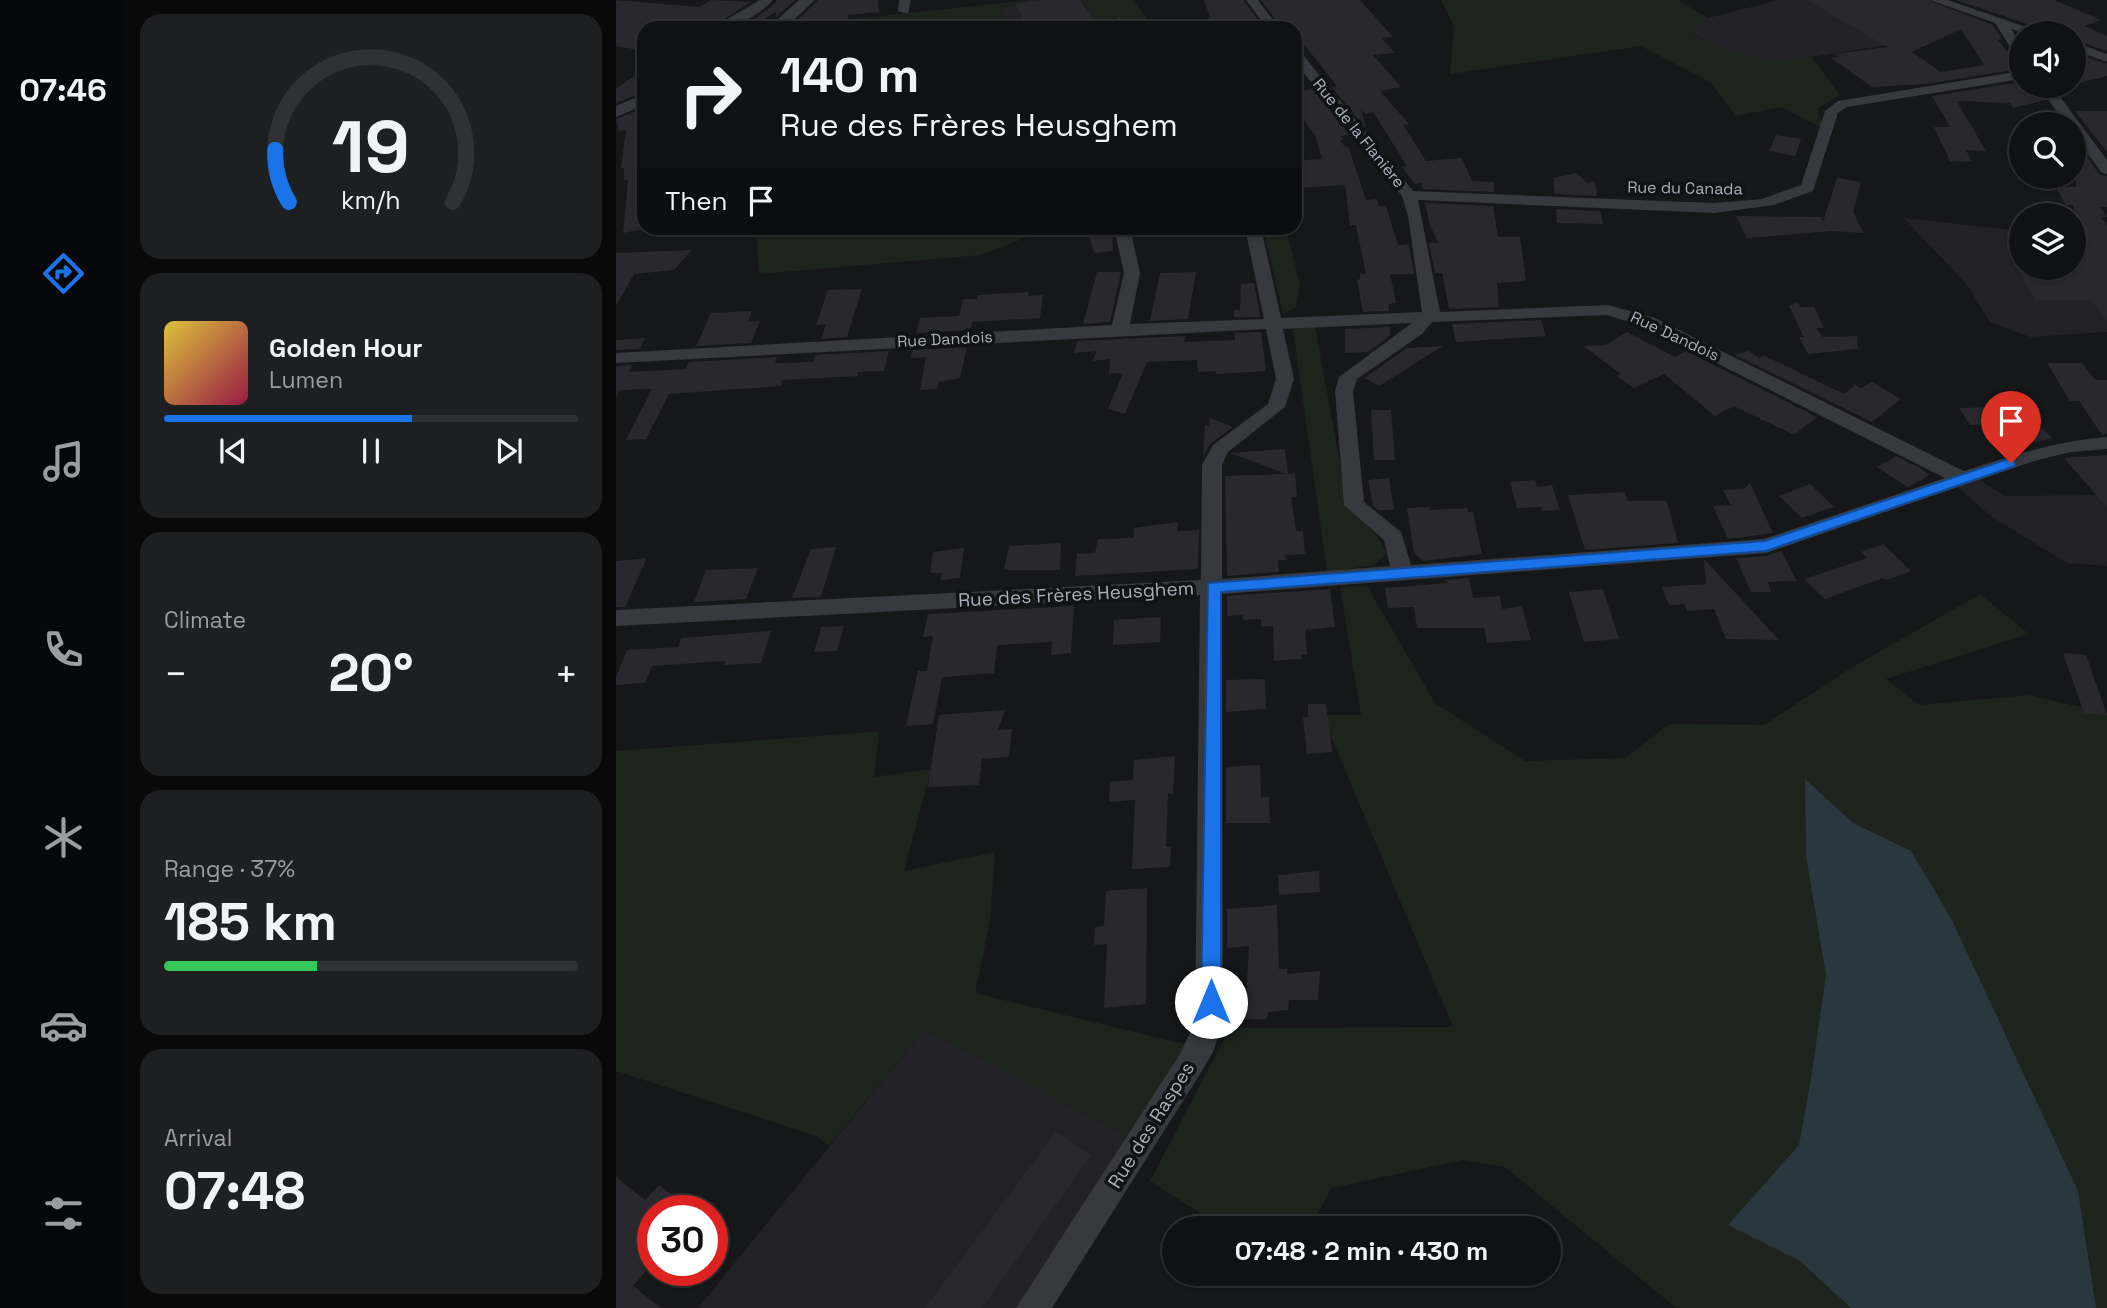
<!DOCTYPE html>
<meta charset="utf-8">
<style>
body{margin:0;font-family:"Space Grotesk",sans-serif;background:#1e1f21;color:#f1f3f6;height:100vh;display:flex;flex-direction:column;font-size:26px;white-space:nowrap}
*{box-sizing:border-box;margin:0}
p{font-size:23px;color:#9c9da0}
.icon{flex:none;width:38px;height:38px;fill:none;stroke:currentColor;stroke-width:2;stroke-linecap:round;stroke-linejoin:round}
.map{position:relative;flex:1;overflow:hidden}
.details{display:flex;flex-direction:column;gap:14px;padding:14px;background:#09090a;width:490px}
.details>*{flex:none}
.guide{position:absolute;left:21px;top:21px;width:665px;height:214px;border-radius:21px;box-shadow:0 2px 5px #0004,0 0 0 2px #303133;background:#101113;color:#f1f3f6;overflow:hidden}
.buttons{position:absolute;left:1393px;top:21px;display:grid;gap:14px}
.buttons a{display:grid;place-items:center;width:77px;height:77px;border-radius:50%;background:#101113;box-shadow:0 2px 5px #0004,0 0 0 2px #303133;font-size:35px}
.speed{position:absolute;left:21px;top:1195px;display:flex;gap:14px;font-size:35px;font-weight:700;text-align:center}
.speed>*{display:grid;place-content:center;width:91px;height:91px;border-radius:50%;background:#101113;box-shadow:0 2px 5px #0004,0 0 0 2px #303133;line-height:1}
.speed .limit{border:10px solid #d22;background:#fff;color:#111}
.pin{position:absolute;display:grid;place-items:center;width:60px;height:60px;color:#fff;margin:-72px -30px;border-radius:50% 50% 50% 0;rotate:-45deg;box-shadow:0 0 7px #0007}
.pin .icon{rotate:45deg}
.me{position:absolute;width:77px;margin:-38px;rotate:0deg;stroke-linejoin:round;filter:drop-shadow(0 0 5px #0008)}
.turn{display:flex;align-items:center;gap:24px;height:147px;padding:0 28px;font-size:32px}
.turn .icon{width:91px;height:91px;stroke-width:2.5}
.turn b{display:block;font-size:49px;line-height:60px}
.then{display:flex;align-items:center;height:66px;padding:0 28px;background:#0003;gap:14px;font-size:26px}
.big{font-size:52px;font-weight:800;line-height:1.1}
.details .widget{flex:1;display:flex;flex-direction:column;justify-content:center;gap:10px;min-width:0;padding:0 24px;border-radius:21px;background:#1e1f21}
.details .dial{align-items:center;gap:0}
.dial svg{height:182px;overflow:visible;fill:none;stroke:#303133;stroke-width:7;stroke-linecap:round;text-anchor:middle}
.dial text{fill:#f1f3f6;stroke:none}
.song{display:flex;align-items:center;gap:21px}
.cover{width:84px;height:84px;border-radius:10px;background:linear-gradient(135deg,hsl(50 70% 55%),hsl(340 70% 35%))}
.played{height:7px;border-radius:4px;background:linear-gradient(90deg,#1a73e8 60%,#303133 60%)}
.keys{display:flex;justify-content:space-around;direction:ltr}
.heat{display:flex;justify-content:space-between;align-items:center;font-size:38px;direction:ltr}
.charge{height:10px;border-radius:5px;background:linear-gradient(90deg,#34c759 37%,#303133 0)}
.trip{position:absolute;left:546px;top:1216px;width:399px;height:70px;border-radius:35px;background:#101113;box-shadow:0 2px 5px #0004,0 0 0 2px #303133;font-weight:800;line-height:70px;text-align:center}
main{display:flex;flex:1;min-height:0}
.menu{display:flex;flex-direction:column;width:126px;justify-content:space-around;align-items:center;background:#060708;color:#9c9da0}
.menu .icon{width:49px;height:49px}
.menu .active{color:#1a73e8}
.menu b{font-size:32px;color:#f1f3f6}
.map>svg:first-child{display:block}
.built{fill:#222226}
.green{fill:#1c241d}
.water{fill:#2b373e}
.building{fill:#29292d;fill-rule:evenodd}
.lines{fill:none;stroke-linecap:round;stroke-linejoin:round}
.minor{fill:#37393e;fill-rule:evenodd}
.tertiary{fill:#37393e;fill-rule:evenodd}
.route{fill:#1a73e8;stroke:#114b97;stroke-width:2}
.labels{text-anchor:middle;dominant-baseline:central;stroke-width:7;stroke-linejoin:round;paint-order:stroke}
.far-street-label{font-size:16px;fill:#a7aeba;stroke:#111214}
.street-label{font-size:19px;fill:#a7aeba;stroke:#111214}
</style>
<main>
<nav class="menu">
<b>07:46</b>
<svg class="icon active" aria-label="directions" viewBox="0 0 24 24"><path d="M12 3l9 9-9 9-9-9zM9 14v-3h6M13 9l2 2-2 2"/></svg>
<svg class="icon" aria-label="music" viewBox="0 0 24 24"><path d="M9 18V5l10-2v13"/><circle cx="6" cy="18" r="3"/><circle cx="16" cy="16" r="3"/></svg>
<svg class="icon" aria-label="phone" viewBox="0 0 24 24"><path d="M5 4h4l2 5-3 2q2 4 5 5l2-3 5 2v4C11 20 4 13 5 4z"/></svg>
<svg class="icon" aria-label="climate" viewBox="0 0 24 24"><path d="M12 3v18M4 7l16 10M4 17L20 7"/></svg>
<svg class="icon" aria-label="car" viewBox="0 0 24 24"><path d="M5 17H2v-5l4-1 3-4h7l3 4 3 1v5h-3M9 17h6M6 11h13"/><circle cx="7" cy="17" r="2"/><circle cx="17" cy="17" r="2"/></svg>
<svg class="icon" aria-label="filters" viewBox="0 0 24 24"><path d="M4 7h16M4 17h16"/><circle cx="9" cy="7" r="2"/><circle cx="15" cy="17" r="2"/></svg>
</nav>
<section class="details">
<div class="widget dial"><svg viewBox="0 0 100 80">
<path d="M14 69A42 42 0 1 1 86 69"/>
<path d="M14 69A42 42 0 0 1 8 46" stroke="#1a73e8"/>
<text x="50" y="56" font-size="32" font-weight="700">19</text>
<text x="50" y="72" font-size="11">km/h</text>
</svg></div>
<div class="widget">
<div class="song"><i class="cover"></i><div><b>Golden Hour</b><p>Lumen</p></div></div>
<div class="played"></div>
<div class="keys"><svg class="icon" aria-label="previous" viewBox="0 0 24 24"><path d="M18 5L8 12l10 7zM5 5v14"/></svg><svg class="icon" aria-label="pause" viewBox="0 0 24 24"><path d="M8 5v14M16 5v14"/></svg><svg class="icon" aria-label="next" viewBox="0 0 24 24"><path d="M6 5l10 7-10 7zM19 5v14"/></svg></div>
</div>
<div class="widget"><p>Climate</p>
<div class="heat"><a>−</a><b class="big">20°</b><a>+</a></div>
</div>
<div class="widget"><p>Range · 37%</p><b class="big">185 km</b><div class="charge"></div></div>
<div class="widget"><p>Arrival</p><b class="big">07:48</b></div>
</section>
<div class="map">
<svg width="1491" height="1308" viewBox="0 0 1491 1308">
<rect width="100%" height="100%" fill="#161719"/>
<path class="built" d="M413,0H465L484,24L503,22L507,28H362L384,24L388,7Z
M1163,0H1260L1277,44L1164,62L1127,58L1074,32L1092,18Z
M1288,218L1405,231V268H1458V244L1491,245V332L1414,337L1374,322L1351,285Z
M1358,476L1388,496L1491,495V566L1451,563L1376,517L1337,483Z
M309,1029L524,1144L416,1308H82Z"/>
<path class="green" d="M413,0L388,7L384,24L362,28H244L238,19Z
M465,0H516L539,28H512L507,21L484,24Z
M825,0H1062L1092,18L1075,33C1121,55 1144,66 1195,56L1224,95L1201,109L1210,130L1165,107L1120,116L1094,82L1025,46L834,74L838,26Z
M140,228H416L414,236L365,255L143,274Z
M647,228H670L684,285L680,307L667,314Z
M699,327L731,501L760,535L771,553L758,565L711,572L677,329Z
M751,586L819,703L909,761L1009,758L1053,724L1148,725L1235,668L1364,594L1413,634L1270,679L1303,705L1412,695L1491,713V1308H1060L889,1167L847,1160L716,1188L693,1228H607L534,1181L614,1028L837,1027L706,715H745L724,587Z
M255,732H263L258,777L315,769L288,871L379,852L374,921L359,993L584,1048L524,1144L309,1029L213,1146L200,1136L0,1071V751Z"/>
<path class="water" d="M1189,779L1237,823L1295,851L1335,918L1462,1191L1480,1308H1235L1184,1261L1112,1225L1183,1145L1195,1079L1210,975L1190,856Z"/>
<path class="building" d="M0,0L83,7L95,0L135,2L94,28H28V51L0,46Z
M160,0H179L160,17V12L133,28H115L138,19L159,4Z
M202,0H262L263,12L231,15L238,28H173Z
M426,0H464L482,28H412L399,4Z
M588,0H627L648,28H598Z
M645,0H744L777,37L766,38L779,53L757,55L785,87L764,91L793,124L787,125L810,161L846,158L856,181L878,182V192L807,189L805,183L799,184L786,167L791,166L757,112L749,114L745,109L750,129L716,87L721,86L679,33V28H666Z
M1191,0H1312L1377,25L1386,40H1382L1404,69L1309,84L1256,87L1215,58L1223,57L1219,54L1271,47ZM1345,29L1368,65L1325,72L1296,52Z
M1340,0H1438L1485,20L1469,26L1491,36V51L1458,40V33H1438Z
M1458,53L1491,64V76L1458,84Z
M28,69V92L0,103V89Z
M1405,82V86H1419L1429,100L1397,108L1394,103L1341,101L1370,151L1350,150L1356,162L1334,161L1318,127H1334L1316,96Z
M697,89L734,135L725,136L727,140H724L729,147L732,146L750,200L761,199L763,206H770L782,245L793,244L798,274H774L780,303L773,304V311L747,312L741,280L744,279V274H750L740,225H734L729,185L679,188V161L706,159L699,135L686,118L679,119V92Z
M28,108V229L7,233L12,180H8V168H5L10,130L3,131L0,119Z
M1459,111H1491V152Z
M1160,135L1185,139L1179,156L1153,151Z
M1458,152H1467L1484,175L1491,176V207H1484L1491,217H1485L1491,225V321L1475,300H1419L1402,268L1458,270V205H1450L1439,186L1460,187Z
M961,173L971,183L979,181L981,196L939,194L937,178Z
M1221,178L1245,182L1237,212L1248,233L1215,231L1131,238L1120,216L1206,217V225Z
M809,203L877,206L882,237H904L910,281L881,283L883,307L833,309L826,273H819L813,243H823L814,226Z
M940,209L984,211L987,224L941,223Z
M471,228H496L497,251L478,253Z
M76,250L58,270L18,274L0,306V253Z
M481,272H505L494,322L467,324Z
M580,272L572,319L534,321L544,273Z
M638,283L644,317H618V310H624L625,284Z
M246,289L231,337L205,339L210,324L200,325L212,290Z
M413,292L412,296L427,295L424,318L356,322L354,330L300,333L304,318L343,316L347,299H361V295Z
M1181,302L1185,307H1198L1208,328H1200L1207,337L1241,336L1242,349L1192,354L1183,337H1188L1173,306Z
M136,311L132,322L144,321L135,343L80,346L95,313Z
M925,320L930,336L840,342L836,324Z
M774,327V336L752,352L729,353V329Z
M645,332L650,371L600,374V371L582,372L581,360L531,362L509,414L492,409L507,373L493,374L494,359L476,361L481,351L458,353L461,341L569,336L568,342L619,340V333Z
M1011,332L1059,357L1070,351L1201,417L1178,435L1118,406L1099,416L1048,374L1018,388L1001,376L1005,374L967,346L990,345Z
M29,338L24,349L0,350V340Z
M827,346L763,386L748,378L791,348Z
M351,347L344,378L323,382L321,389L304,390L310,357L295,358L296,350Z
M273,351L268,371L242,372V376L166,380L165,386L53,394L30,439L10,440L36,389L4,390L0,398V366L16,365L13,372L70,369L73,362L161,357L159,363L197,362L199,355Z
M1132,351L1144,358L1147,355L1228,394L1239,385L1245,388L1256,382L1285,399L1256,422L1119,355Z
M1431,363H1466L1479,380H1491V434L1486,435L1463,401H1454Z
M1386,407L1393,419L1414,418L1437,438L1410,444L1387,424L1354,425L1343,408Z
M755,410H775L779,460H758Z
M594,418L617,427L595,443L587,456L589,425L593,426Z
M669,449L672,474L679,473L681,497H675L680,531H687L689,554L669,555L670,560H662L663,572L611,576L609,476L670,474L614,453Z
M1491,455V507L1448,458Z
M1280,456L1302,467L1314,475L1292,487L1261,467Z
M773,478L778,510H762L757,506L752,480Z
M919,480L921,487L936,485L944,510L926,511L925,507L901,508L894,482Z
M1134,483L1157,533L1112,539L1097,506L1115,505L1107,490L1128,489Z
M1194,484L1218,507L1186,518L1163,496Z
M1009,492L1012,501H1051L1062,543L969,550L952,495Z
M813,507L814,510L851,508L852,512H857L866,554L807,561L798,553L791,508Z
M562,522L561,531L583,530L582,569L459,576L461,554L479,553L482,539L517,538L518,528Z
M445,543L444,570H388L393,546Z
M1267,544L1295,571L1270,580L1267,578L1209,599L1188,579L1251,558L1245,552Z
M220,547L205,597L176,598L195,549Z
M348,548L344,578L324,580L326,573H314L317,552Z
M1165,551L1181,581L1152,582L1155,592H1135L1120,558L1150,556Z
M31,558L9,607H0V561Z
M1088,560H1089L1163,640L1110,639L1098,609L1071,611L1068,604L1053,605L1046,587L1090,584Z
M142,568L130,599L78,602L90,570Z
M853,578L857,598L884,596L886,609L906,606L915,640L871,643L868,628H801L798,607L772,608L769,588L832,583L828,580Z
M714,589L719,627L689,630L691,654L685,655V659L658,661L657,626L645,627V619L627,620V615L611,616V596Z
M987,589L1003,639L968,642L953,592Z
M458,606L455,653L435,655L436,642L381,645L378,673L326,677L317,724L290,726L302,671H311L317,636L307,637L312,614Z
M545,617L544,642L497,645L498,620Z
M228,626L221,651L198,652L205,627Z
M155,631L145,663L108,665L109,661L36,666L29,683L0,685V677L11,650L62,647L65,638Z
M1447,653L1470,655L1491,715L1468,713Z
M649,679L650,709L610,712V680Z
M692,704H710L716,752L691,754L687,717H692Z
M389,710L382,730L396,729L393,757L366,759L363,785L312,787L323,715Z
M559,756L557,794H552L550,847H555L554,867L516,869L519,800L493,802L494,782L517,780L518,760Z
M644,765L645,797H653L654,823H610V767Z
M703,871L704,892L663,895L662,875Z
M531,888L530,1004L488,1008L491,944L478,945L479,927L488,926L490,891Z
M661,905L663,969H671V974L704,971L702,1000H673L672,1010L652,1012L651,1019H629L633,946L611,948V909Z
M440,1132L475,1155L366,1308H309Z
M0,1177L29,1200L43,1185L79,1211H37V1263L17,1286L45,1308H0Z"/>
<g class="lines">
<path class="minor" d="M144,0H157C142,17 118,28 96,28Z
M283,0H295L292,14L282,11Z
M630,0H642L663,28H651Z
M1314,0H1332L1427,33H1409L1395,29L1405,44V57L1400,56L1379,23Z
M503,18L507,19L513,28H501L497,22Z
M1458,42L1491,54V62L1458,50Z
M679,50L684,51L797,191L1098,203L1146,199L1185,185L1209,111L1222,101L1405,71V79L1231,107L1222,113L1197,191L1158,205L1098,213L802,200L824,312L992,305L1039,318L1348,471C1396,455 1441,441 1491,437V449L1455,452L1418,461L1150,553L606,594L607,1022L597,1052L584,1074L436,1308H400L564,1054L579,1022L584,595L0,626V610L585,580L586,465L597,445L652,404L660,379L650,329L0,363V353L496,325L508,273L498,228H514L524,273L514,324L648,319L629,228H645L665,318L806,312L792,216L786,196L679,62ZM991,315L1027,326L1329,478L1148,539L795,565L785,532L748,502L737,391L741,379L806,334L816,322ZM796,323L723,377L719,391L728,505L768,540L774,566L606,579V465L612,452L669,407L678,379L667,329Z
M1422,86H1436L1491,160V174L1486,173L1458,135V124H1450Z"/>
<path class="tertiary" d="M183,0H199L169,28H152Z
M28,94V105L0,117V106Z"/>
</g>
<path class="route" d="M1395,458L1399,459V466L1150,551L605,592V1002L602,1008L595,1011L588,1008L585,1002L592,583L1149,541Z"/>
<g class="labels">
<g class="far-street-label">
<text transform="translate(743 133) rotate(51)">Rue de la Flanière</text>
<text transform="translate(1069 188) rotate(1)">Rue du Canada</text>
<text transform="translate(1059 336) rotate(25)">Rue Dandois</text>
<text transform="translate(329 339) rotate(-3)">Rue Dandois</text>
</g>
<g class="street-label">
<text transform="translate(460 594) rotate(-3)">Rue des Frères Heusghem</text>
<text transform="translate(535 1125) rotate(-58)">Rue des Raspes</text>
</g>
</g>
</svg>
<div class="buttons">
<a><svg class="icon" aria-label="sound" viewBox="0 0 24 24"><path d="M4 9h4l5-4v14l-5-4H4zM17 9q2 3 0 6"/></svg></a>
<a><svg class="icon" aria-label="search" viewBox="0 0 24 24"><circle cx="10" cy="10" r="6"/><path d="M15 15l6 6"/></svg></a>
<a><svg class="icon" aria-label="layers" viewBox="0 0 24 24"><path d="M12 4l9 5-9 5-9-5zM3 14l9 5 9-5"/></svg></a>
</div>
<div class="speed"><div class="limit">30</div></div>
<div class="pin" style="left:1395px;top:463px;background:#d93025"><svg class="icon" aria-label="arrive" viewBox="0 0 24 24"><path d="M6 21V4h12l-3 4 3 4H6"/></svg></div>
<svg class="me" style="left:595px;top:1002px" viewBox="-20 -20 40 40"><circle r="19" fill="#fff"/><path d="M0-13L10 11 0 6-10 11z" fill="#1a73e8"/></svg>
<div class="trip">07:48 · 2 min · 430 m</div>
<div class="guide">
<div class="turn"><svg class="icon" aria-label="right" viewBox="0 0 24 24"><path d="M7 20v-9h11M14 6l5 5-5 5"/></svg><div><b>140 m</b>Rue des Frères Heusghem</div></div>
<div class="then">Then<svg class="icon" aria-label="arrive" viewBox="0 0 24 24"><path d="M6 21V4h12l-3 4 3 4H6"/></svg></div>
</div>
</div>
</main>
